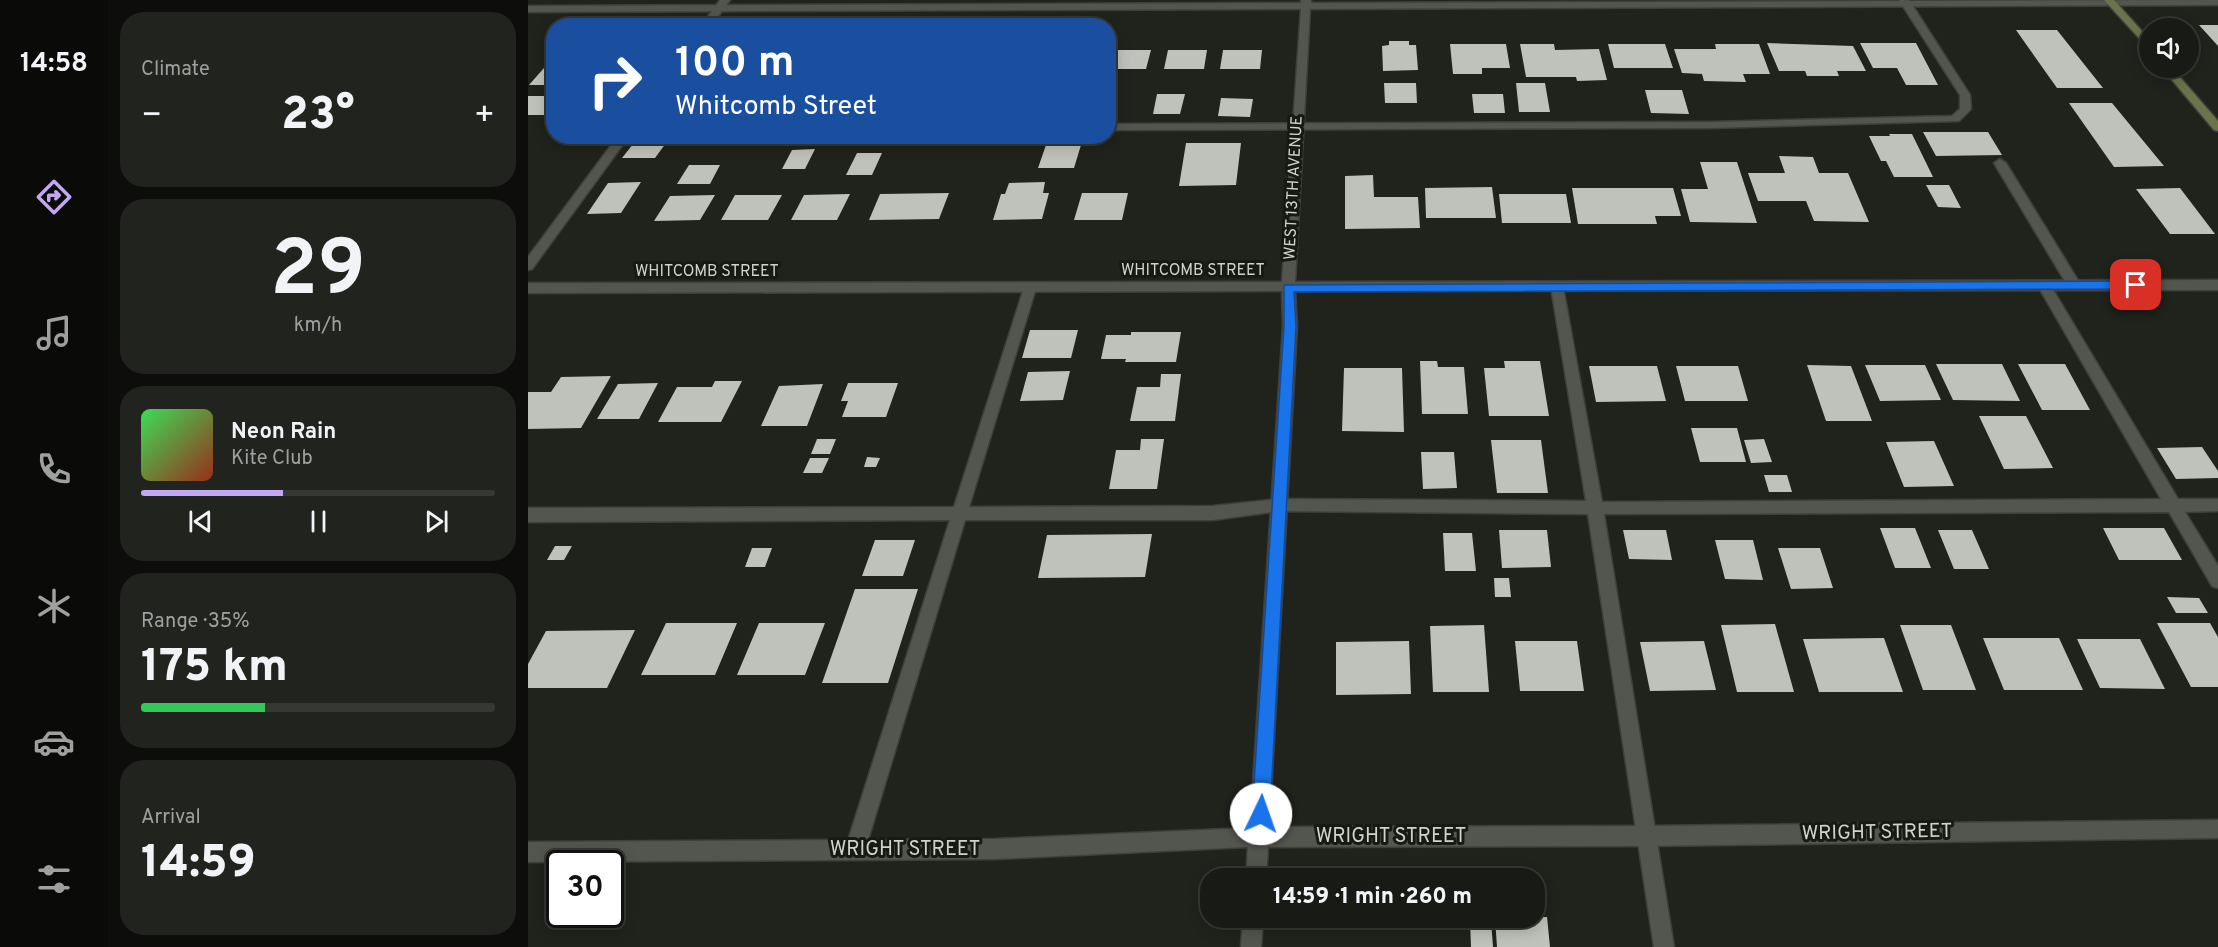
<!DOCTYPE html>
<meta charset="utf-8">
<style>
body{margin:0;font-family:Overpass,sans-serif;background:#21231e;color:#f1f3f6;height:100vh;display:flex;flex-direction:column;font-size:22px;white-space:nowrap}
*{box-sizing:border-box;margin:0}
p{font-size:20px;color:#9fa1a0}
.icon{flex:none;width:33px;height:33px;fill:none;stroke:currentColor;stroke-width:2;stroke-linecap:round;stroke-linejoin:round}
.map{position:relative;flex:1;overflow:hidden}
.sheet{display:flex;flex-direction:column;gap:12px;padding:12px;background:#0d0e0c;width:420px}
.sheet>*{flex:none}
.hud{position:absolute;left:18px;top:18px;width:570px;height:126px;border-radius:24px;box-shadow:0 3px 15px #0003,0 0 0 2px #363834;background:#1a4fa0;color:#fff;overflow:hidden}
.fabs{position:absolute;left:1611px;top:18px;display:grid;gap:12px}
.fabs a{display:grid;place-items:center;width:60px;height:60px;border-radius:50%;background:#181a15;box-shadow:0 3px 15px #0003,0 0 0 2px #363834;font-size:30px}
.speed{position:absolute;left:18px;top:850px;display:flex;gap:12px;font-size:30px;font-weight:700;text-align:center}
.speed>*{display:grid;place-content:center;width:78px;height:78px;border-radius:50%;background:#181a15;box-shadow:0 3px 15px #0003,0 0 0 2px #363834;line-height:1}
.speed .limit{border:3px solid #111;border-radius:9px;background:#fff;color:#111}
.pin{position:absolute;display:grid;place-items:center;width:51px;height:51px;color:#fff;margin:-26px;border-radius:12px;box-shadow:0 3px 9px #0006}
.me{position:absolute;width:66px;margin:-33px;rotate:3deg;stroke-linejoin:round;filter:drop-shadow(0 0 4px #0008)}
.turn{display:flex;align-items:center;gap:21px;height:126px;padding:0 30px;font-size:27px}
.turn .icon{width:78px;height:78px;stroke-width:2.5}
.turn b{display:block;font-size:42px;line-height:51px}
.big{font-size:45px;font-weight:800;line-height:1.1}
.sheet .widget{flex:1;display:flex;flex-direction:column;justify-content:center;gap:9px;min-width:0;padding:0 21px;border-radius:24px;background:#21231e}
.sheet .dial{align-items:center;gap:0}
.dial b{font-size:78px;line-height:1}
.song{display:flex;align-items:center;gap:18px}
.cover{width:72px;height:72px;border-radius:9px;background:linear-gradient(135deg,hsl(130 70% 55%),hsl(10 70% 35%))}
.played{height:6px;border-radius:3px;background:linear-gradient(90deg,#c3a7f2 40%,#363834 40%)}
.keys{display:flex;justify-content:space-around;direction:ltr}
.heat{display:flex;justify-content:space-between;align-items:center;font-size:33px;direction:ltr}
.charge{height:9px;border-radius:4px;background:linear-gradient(90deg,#34c759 35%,#363834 0)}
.trip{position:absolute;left:672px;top:868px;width:345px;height:60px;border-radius:24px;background:#181a15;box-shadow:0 3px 15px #0003,0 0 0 2px #363834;font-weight:800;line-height:60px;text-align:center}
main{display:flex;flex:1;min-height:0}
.tab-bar{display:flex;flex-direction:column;width:108px;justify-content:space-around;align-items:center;background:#0a0a08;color:#9fa1a0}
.tab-bar .icon{width:42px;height:42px}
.tab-bar .active{color:#c3a7f2}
.tab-bar b{font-size:27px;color:#f1f3f6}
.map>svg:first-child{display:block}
.building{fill:#bfc2ba}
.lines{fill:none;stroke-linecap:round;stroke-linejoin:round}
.lane-casing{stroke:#3e3f3b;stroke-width:3}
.street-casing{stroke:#3e3f3b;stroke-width:3}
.secondary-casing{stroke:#3e3f3b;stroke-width:3}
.lane{fill:#53554f;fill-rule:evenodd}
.street{fill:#53554f;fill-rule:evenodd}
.secondary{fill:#6a744a;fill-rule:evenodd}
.route{fill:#1a73e8;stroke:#114b97;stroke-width:1.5}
.labels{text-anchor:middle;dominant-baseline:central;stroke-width:6;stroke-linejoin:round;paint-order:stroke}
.street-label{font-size:16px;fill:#d1d2ce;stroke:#171913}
.near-street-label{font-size:20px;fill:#d1d2ce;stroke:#171913}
</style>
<main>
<nav class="tab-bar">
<b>14:58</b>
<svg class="icon active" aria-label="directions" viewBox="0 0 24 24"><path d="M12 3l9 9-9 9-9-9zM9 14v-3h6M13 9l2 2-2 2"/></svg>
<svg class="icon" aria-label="music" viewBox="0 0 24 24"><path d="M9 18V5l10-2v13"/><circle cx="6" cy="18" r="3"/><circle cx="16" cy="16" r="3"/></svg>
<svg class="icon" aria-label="phone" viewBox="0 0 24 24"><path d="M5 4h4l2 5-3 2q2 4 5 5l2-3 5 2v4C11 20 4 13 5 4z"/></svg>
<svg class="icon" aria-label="climate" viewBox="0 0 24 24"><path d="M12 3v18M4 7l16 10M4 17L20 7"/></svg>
<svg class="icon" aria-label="car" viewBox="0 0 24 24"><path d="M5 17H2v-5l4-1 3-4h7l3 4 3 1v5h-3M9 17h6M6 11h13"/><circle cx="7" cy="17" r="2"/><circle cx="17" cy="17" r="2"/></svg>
<svg class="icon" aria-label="filters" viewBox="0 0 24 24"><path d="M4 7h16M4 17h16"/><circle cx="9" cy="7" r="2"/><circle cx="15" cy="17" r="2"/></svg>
</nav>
<section class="sheet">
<div class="widget"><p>Climate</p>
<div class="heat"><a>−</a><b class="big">23°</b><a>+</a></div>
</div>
<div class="widget dial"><b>29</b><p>km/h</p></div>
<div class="widget">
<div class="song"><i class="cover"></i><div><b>Neon Rain</b><p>Kite Club</p></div></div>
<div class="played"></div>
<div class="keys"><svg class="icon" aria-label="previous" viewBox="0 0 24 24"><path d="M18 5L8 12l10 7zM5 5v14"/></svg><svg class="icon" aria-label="pause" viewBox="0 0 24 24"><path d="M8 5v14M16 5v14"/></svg><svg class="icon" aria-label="next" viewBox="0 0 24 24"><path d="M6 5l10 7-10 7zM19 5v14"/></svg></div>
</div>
<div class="widget"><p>Range · 35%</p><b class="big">175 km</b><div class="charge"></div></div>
<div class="widget"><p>Arrival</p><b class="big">14:59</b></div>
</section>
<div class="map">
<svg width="1690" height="947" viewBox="0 0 1690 947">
<rect width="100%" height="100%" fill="#20221c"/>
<path class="building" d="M1671,25H1690V46Z
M1488,30H1529L1575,88H1529Z
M861,41H881V45H888L890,70L855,71L854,46L861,45Z
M1239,43L1325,46L1338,71H1309L1311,76H1279L1277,71H1251Z
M1332,43H1388L1410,85H1378L1369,68H1345Z
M922,44H978L982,68H954V74H925Z
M992,44H1026L1027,50L1071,49L1079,80L1049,81L1048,77H998Z
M1080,44H1137L1145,68H1086Z
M1187,44H1231L1242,74H1215L1218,82L1176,81L1174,74L1154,73L1146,49H1188Z
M584,50H623L618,69H580Z
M640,50H679L676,69H636Z
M695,50H734L732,69H692Z
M23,60H26V85H1Z
M856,83H888L889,103H857Z
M988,83H1017L1022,112H991Z
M1117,90H1154L1161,114L1123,113Z
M629,94H657L652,114H625Z
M944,94H975L977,113H946Z
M0,96H26V115H0Z
M693,98L725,99L722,117L690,116Z
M1541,103H1584L1636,166L1586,167Z
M1395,132H1460L1474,155L1408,156Z
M1361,134H1384L1405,177H1366L1358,161H1353L1341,136H1362Z
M109,139H141L127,158H94Z
M658,143H713L708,185L651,186Z
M518,145H553L546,168H510Z
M287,149L277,169H254L264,150Z
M329,153H354L344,175H318Z
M1251,156L1285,157L1291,173H1320L1341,222L1286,221L1278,201H1230L1220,173H1257Z
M1172,162H1209L1229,223L1162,222L1153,189H1180Z
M161,165H192L182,184H149Z
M845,175L846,197H890L892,228L817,229V176Z
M113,182L93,213L59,214L80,183Z
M517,182L515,193H521L514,219L465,220L473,194H477L481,183Z
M1398,185H1421L1433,208L1410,207Z
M964,187L968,218H898L897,188Z
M1044,188H1145L1153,216H1127L1129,224H1050Z
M1652,188L1687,234H1642L1608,189Z
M421,193L411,219L341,220L352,194Z
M554,193H600L594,220H546Z
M322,194L309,220H263L276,195Z
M971,194H1038L1043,223H974Z
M187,195L172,220L126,221L142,196Z
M207,195H254L240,220H193Z
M502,330H550L543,358H494Z
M603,332H653L648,362H597L598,359H573L578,335H603Z
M892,361H909L910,367H936L940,414H894Z
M976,361H1012L1021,416H961L956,368H977Z
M1408,364H1474L1492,401L1425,400Z
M1490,364H1537L1562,410H1514Z
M1279,365L1323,366L1344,421H1298Z
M1337,365H1397L1413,400L1352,401Z
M1061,366H1129L1138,401L1068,402Z
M1148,366H1210L1220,401H1157Z
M816,368H874L876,432L814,431Z
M542,371L535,400L492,401L500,372Z
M633,374H653L647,421H602L609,387H632Z
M83,376L53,428L0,429V392H23L33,377Z
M187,381H214L193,422H130L149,387H184Z
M130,383L111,419H69L90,384Z
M320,383H370L358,417H314L320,401H313Z
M295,384L279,426H233L251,386Z
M1451,416H1498L1525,468L1476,469Z
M1163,428H1209L1218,462H1172Z
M289,439H308L302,454H283Z
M613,439H636L629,489H581L588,450H612Z
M1236,439L1244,462L1223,463L1216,440Z
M963,440H1013L1020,493H969Z
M1406,441L1426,486L1376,487L1358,442Z
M1674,447L1690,471V478L1648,479L1629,448Z
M893,452H926L929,488L895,489Z
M339,457L352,458L348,467H336Z
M282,458H301L294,473H275Z
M1236,475H1259L1264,492H1241Z
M1352,528H1387L1403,568H1367Z
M1575,528H1636L1654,560H1591Z
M971,530H1019L1023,567L974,568Z
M1095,530H1138L1144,560L1101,559Z
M1410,530H1444L1461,569H1426Z
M915,533H944L948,571H917Z
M624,534L617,577L510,578L519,535Z
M347,540H387L375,576H334Z
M1187,540H1225L1235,580L1197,579Z
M27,546H44L36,560H19Z
M224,548H244L237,567H217Z
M1250,548H1292L1305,588L1263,589Z
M966,578H981L983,597H967Z
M327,589H390L360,683H294Z
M1639,597L1671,598L1680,613H1648Z
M138,623H209L187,675H113Z
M231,623H297L277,675H209Z
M1629,623H1682L1690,637V687H1663Z
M1247,624L1266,692H1209L1193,625Z
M956,625L961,692H905L902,626Z
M1372,625H1423L1448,690H1395Z
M107,630L79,688H0V664L18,631Z
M1356,638L1375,692H1291L1275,639Z
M1455,638H1531L1555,690H1476Z
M1549,639H1612L1637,689L1572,688Z
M881,641L883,694L808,695V642Z
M987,641H1049L1056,691H992Z
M1176,641L1188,690L1122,691L1112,642Z
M1019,917L1022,947H969L967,918Z
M942,921H963L965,947H943Z"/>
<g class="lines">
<g class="lane-casing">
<path id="lane" d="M192,0H202L183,26H173Z
M1371,0H1381L1442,95L1443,109L1431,121L1183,128L580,130V124L1183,122L1424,116L1432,109V95Z
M90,136H101L4,269L0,270V257Z
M1472,159L1478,163L1551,282L1552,285L1551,288H1541L1466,163Z
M1516,281L1521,283L1650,499H1690V511L1657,512L1690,566V588L1684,586L1641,512L1076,514L1146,947H1126L1060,514L751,511L685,520H437L337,850L334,857L327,860L320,857L317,850L422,520L0,522V508L426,507L496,288L502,283L508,288L441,507L685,506L751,499L1058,501L1023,287L1029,282L1035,287L1074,502L1633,499L1510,286Z"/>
</g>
<g class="street-casing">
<path id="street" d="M773,0H783V3L1690,0V5L782,9L767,282L1690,280V290L767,291L769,326L741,827L1119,826L1690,820V838L1119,846L740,847L738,879H718L720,847L467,859L0,862V842L467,839L722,828L755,326L754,291L0,293V283L754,282L773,9L0,12V6L773,3Z
M715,918H735L733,947H713Z"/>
</g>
<g class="secondary-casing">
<path id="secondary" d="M1576,0H1586L1622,40V50Z
M1634,68H1644L1690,121V131L1686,130Z"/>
</g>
<use href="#lane" class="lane"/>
<use href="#street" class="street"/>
<use href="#secondary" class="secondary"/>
</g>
<path class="route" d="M1608,281L1613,285L1608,289L766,292L768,326L742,814L739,820L733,822L727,820L724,814L756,326V285Z"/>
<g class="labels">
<g class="street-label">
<text transform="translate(766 188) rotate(-87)">WEST 13TH AVENUE</text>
<text x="665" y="271">WHITCOMB STREET</text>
<text x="179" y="272">WHITCOMB STREET</text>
</g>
<g class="near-street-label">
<text transform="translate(1349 833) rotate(-1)">WRIGHT STREET</text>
<text x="863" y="837">WRIGHT STREET</text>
<text x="377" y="850">WRIGHT STREET</text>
</g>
</g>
</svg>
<div class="fabs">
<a><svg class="icon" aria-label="sound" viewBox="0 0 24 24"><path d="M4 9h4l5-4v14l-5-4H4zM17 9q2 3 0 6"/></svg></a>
</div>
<div class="speed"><div class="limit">30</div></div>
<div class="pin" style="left:1608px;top:285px;background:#d93025"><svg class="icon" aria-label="arrive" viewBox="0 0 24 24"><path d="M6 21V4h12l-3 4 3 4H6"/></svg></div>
<svg class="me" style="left:733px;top:814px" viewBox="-20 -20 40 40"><circle r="19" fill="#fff"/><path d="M0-13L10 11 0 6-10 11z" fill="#1a73e8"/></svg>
<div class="trip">14:59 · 1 min · 260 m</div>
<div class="hud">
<div class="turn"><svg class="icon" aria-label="right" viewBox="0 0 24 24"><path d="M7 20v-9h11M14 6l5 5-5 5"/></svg><div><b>100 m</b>Whitcomb Street</div></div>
</div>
</div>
</main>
